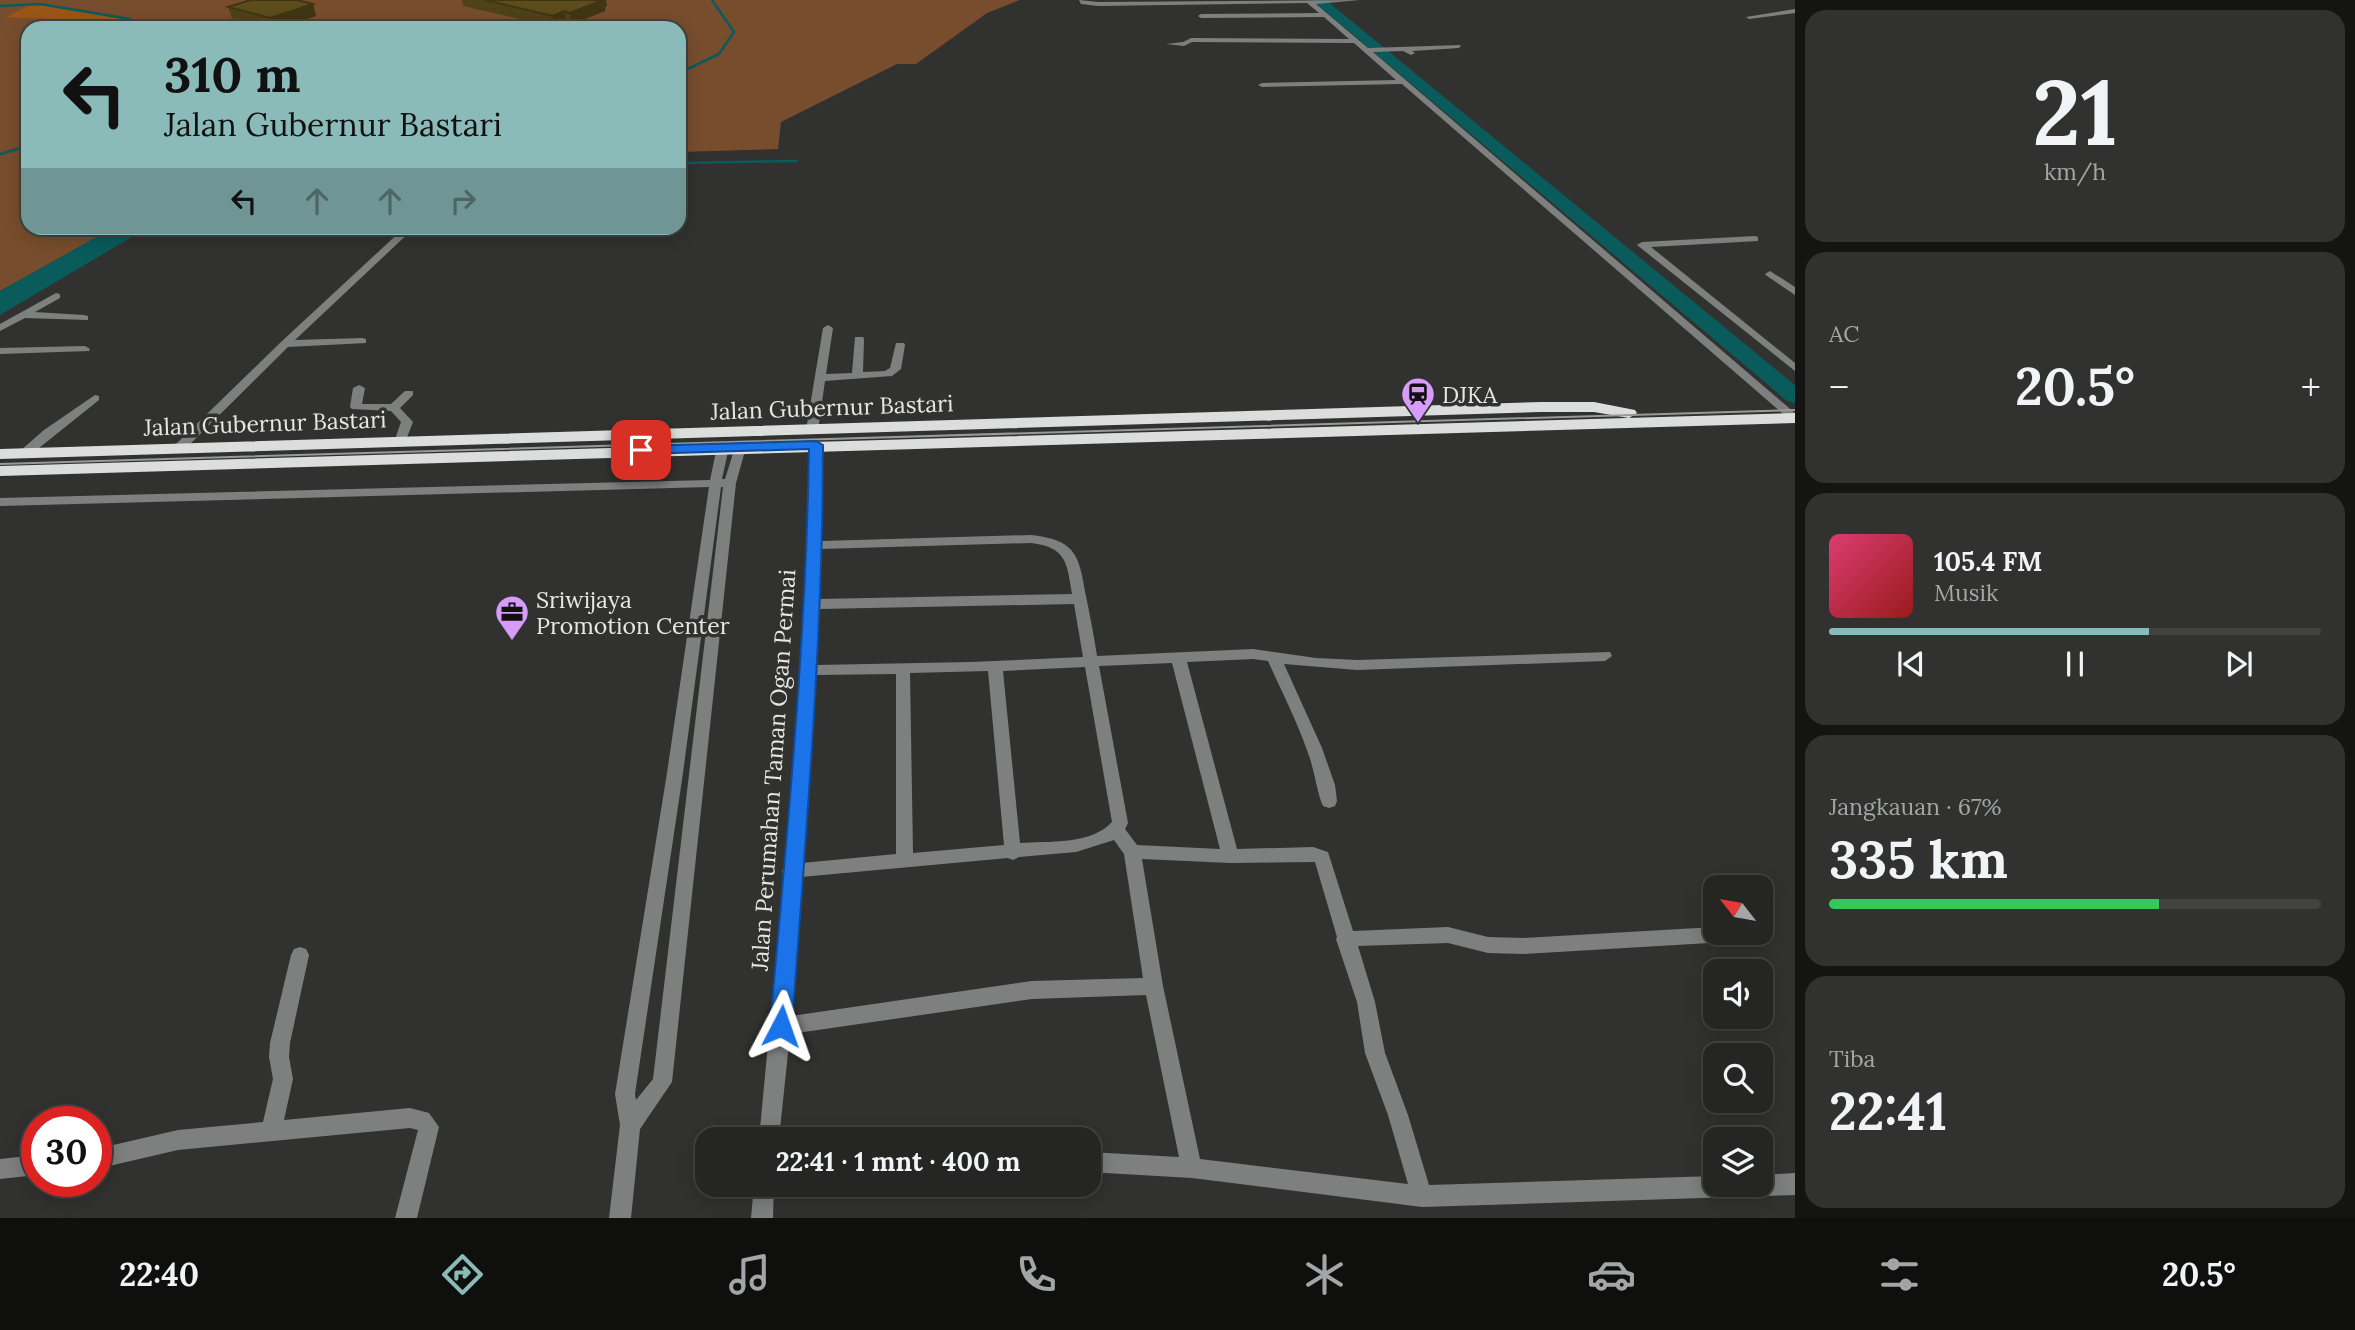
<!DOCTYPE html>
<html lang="id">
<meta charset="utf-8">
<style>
body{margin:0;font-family:Lora,serif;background:#313230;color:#f1f3f6;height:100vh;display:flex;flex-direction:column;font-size:26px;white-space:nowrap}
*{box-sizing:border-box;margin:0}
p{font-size:23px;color:#a3a5a6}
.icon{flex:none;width:38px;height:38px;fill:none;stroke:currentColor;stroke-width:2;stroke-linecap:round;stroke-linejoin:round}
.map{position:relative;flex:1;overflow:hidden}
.side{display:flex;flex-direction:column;gap:10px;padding:10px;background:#141513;width:560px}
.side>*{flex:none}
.hud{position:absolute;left:21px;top:21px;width:665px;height:214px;border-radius:21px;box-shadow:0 4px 18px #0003,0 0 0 2px #424341;background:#8bbbb9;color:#111;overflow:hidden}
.needle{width:46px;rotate:301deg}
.tools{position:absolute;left:1703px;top:875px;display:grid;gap:14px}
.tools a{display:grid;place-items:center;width:70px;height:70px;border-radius:14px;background:#252623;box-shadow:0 4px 18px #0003,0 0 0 2px #424341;font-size:35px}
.speed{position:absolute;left:21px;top:1106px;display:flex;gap:14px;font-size:35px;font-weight:700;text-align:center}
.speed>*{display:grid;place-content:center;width:91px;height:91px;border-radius:50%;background:#252623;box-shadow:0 4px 18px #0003,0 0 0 2px #424341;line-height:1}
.speed .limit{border:10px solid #d22;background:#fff;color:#111}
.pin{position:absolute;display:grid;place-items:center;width:60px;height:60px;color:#fff;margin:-30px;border-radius:14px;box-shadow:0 4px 10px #0006}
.me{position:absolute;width:77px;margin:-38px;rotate:4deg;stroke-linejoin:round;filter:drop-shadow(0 0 5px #0008)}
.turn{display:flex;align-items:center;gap:24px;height:147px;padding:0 28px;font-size:32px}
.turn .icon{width:91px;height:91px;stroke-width:2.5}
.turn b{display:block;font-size:49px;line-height:60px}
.lanes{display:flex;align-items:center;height:66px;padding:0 28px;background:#0003;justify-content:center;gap:35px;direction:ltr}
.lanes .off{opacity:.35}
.big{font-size:52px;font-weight:800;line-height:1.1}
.side .card{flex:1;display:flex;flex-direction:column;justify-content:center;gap:10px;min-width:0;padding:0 24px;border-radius:21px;background:#313230}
.side .dial{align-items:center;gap:0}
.dial b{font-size:91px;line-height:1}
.song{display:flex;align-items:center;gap:21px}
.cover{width:84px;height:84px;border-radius:10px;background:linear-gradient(135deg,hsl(340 70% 55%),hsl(0 70% 35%))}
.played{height:7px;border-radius:4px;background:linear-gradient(90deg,#8bbbb9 65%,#424341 65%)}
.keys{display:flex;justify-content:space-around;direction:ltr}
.heat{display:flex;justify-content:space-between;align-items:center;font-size:38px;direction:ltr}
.charge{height:10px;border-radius:5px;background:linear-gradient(90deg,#34c759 67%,#424341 0)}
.trip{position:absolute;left:695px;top:1127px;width:406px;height:70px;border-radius:21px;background:#252623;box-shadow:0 4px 18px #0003,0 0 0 2px #424341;font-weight:800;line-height:70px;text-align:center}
.tabs{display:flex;height:112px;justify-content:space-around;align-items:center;background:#0f0f0e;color:#a3a5a6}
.tabs .icon{width:49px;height:49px}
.tabs .current{color:#8bbbb9}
.tabs b{font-size:32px;color:#f1f3f6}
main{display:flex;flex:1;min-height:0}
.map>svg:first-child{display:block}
.green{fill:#784d2d}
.forest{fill:#9b5616}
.water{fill:#095b5c}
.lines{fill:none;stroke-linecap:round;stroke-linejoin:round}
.stream{stroke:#095b5c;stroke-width:2.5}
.river{fill:#095b5c;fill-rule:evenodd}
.minor{fill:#7e807f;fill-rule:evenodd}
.trunk{fill:#dbdedc;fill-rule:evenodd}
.tram{stroke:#999a98;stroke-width:2}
.wall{fill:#4f4217}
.shaded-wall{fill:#403613}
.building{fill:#5c4d1b;stroke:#403613;stroke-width:2}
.route{fill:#1a73e8;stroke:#114b97;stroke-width:2}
.labels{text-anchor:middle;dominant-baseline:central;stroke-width:7;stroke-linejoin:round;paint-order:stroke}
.poi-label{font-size:23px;fill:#e6e6e5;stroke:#31322f;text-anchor:start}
.street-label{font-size:23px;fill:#e6e6e5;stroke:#31322f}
</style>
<main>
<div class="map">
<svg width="1795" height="1218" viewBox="0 0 1795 1218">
<rect width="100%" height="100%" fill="#31322f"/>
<path class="green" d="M0,0H1020L987,13L916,64H897L781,122L778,149L679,152V28H28V228H113L0,291Z"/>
<path class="forest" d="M30,5L56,6L133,20L105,28L49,19L6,17Z"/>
<path class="water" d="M113,228H147L0,315V291Z"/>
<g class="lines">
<path class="stream" d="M0,6L40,4L130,19
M153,25L164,28
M679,73L719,54L734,32L712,0
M0,154L28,146
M679,163L796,161"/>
<path class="river" d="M1312,0H1326L1795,385V403L1787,401Z"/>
<path class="minor" d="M1079,0L1098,2L1360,0L1316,4L1368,48L1461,45L1459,48L1412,51L1415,53L1411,55L1403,51L1373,52L1795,413V421L1790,420L1402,84L1262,87L1258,85L1262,83L1396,80L1354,43L1192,42L1184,46L1166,44L1183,42L1191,38L1349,39L1324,17L1201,18L1198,16L1201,14L1319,13L1307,3L1098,6L1081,4Z
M1795,9V13L1749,19L1746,17Z
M404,228H414L295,340L362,338L366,339V343L288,347L183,451H175L173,448L175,445L281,342Z
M1755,236L1758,237V241L1651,247L1795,363V371L1637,245L1642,242Z
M1770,271L1795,287V295L1767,276L1765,274Z
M56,293L60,294V298L35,312L84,315L88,316V320L25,318L0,331V324Z
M828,325L833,328L826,374L852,373L855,337H863L864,339L863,372L885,371L890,368L896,343H904L905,345L901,369L892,376L825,381L818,430L812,434L806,430L823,328Z
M85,346L90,349L89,351L0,354V348Z
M359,385L365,388L362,404H391L405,391H413V395L400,408L413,422L404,445L400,446L394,442L401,422L391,411L352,409L350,407L353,388Z
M95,395L99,396V400L29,456H21L19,453L21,450L44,430Z
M816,441L822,445V541L1031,535C1077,540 1079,556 1086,596C1090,616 1094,636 1097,656L1253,649L1316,658L1357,660L1610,652L1612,656L1605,661L1357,670L1284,664L1322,748L1335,785L1337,801L1335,806L1329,808L1323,806C1317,793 1314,768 1308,753C1297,721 1282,692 1268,661L1253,659L1187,662L1237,849L1313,847L1328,852L1353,931L1448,927L1488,937L1523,938L1715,927V933L1735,934L1732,940L1726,942L1523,954L1488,953L1448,943L1358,946L1375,1002L1385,1053L1408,1115L1429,1185L1715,1176V1185H1760V1175L1795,1173V1195L1422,1207L1192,1178L1088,1172V1152L1179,1157L1146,995L1032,999L790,1034L779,1139H759L784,875L782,871L785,866C797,725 808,586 810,445ZM1031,543C1067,547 1067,564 1072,594L819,599L821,549ZM1074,604L1083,657L971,662L817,665L819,609ZM1172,663L1220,849L1137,845L1125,829L1128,823L1099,666ZM1085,667L1112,822C1091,845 1048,841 1020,843L1003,671ZM988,671L1004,845L913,853L910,673ZM896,674V854L802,863L816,675ZM1114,840L1124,854L1143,978L1032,981L791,1016L801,877L1008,858L1013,860L1019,857L1076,852ZM1142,859L1230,863L1315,862L1337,937L1336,939L1357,1002L1365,1053L1388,1115L1408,1184L1200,1159L1163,986Z
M723,443L729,447L722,479H725L736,444L740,443L746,447L736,483L672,1082L640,1129L631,1218H609L620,1125L615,1094L667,773L709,487L0,506V498L710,480L717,447ZM721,487H723L653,1079L636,1100L635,1094L683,773Z
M300,947L306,949L309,955L290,1043L289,1057L293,1079L284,1120L410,1108L429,1113L439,1127L417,1218H395L418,1130L410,1128L178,1150L96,1169V1149L178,1130L263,1122L273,1079L269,1057L270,1043L291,955L294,949Z
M37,1155V1175L0,1179V1159Z
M754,1185H774L773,1218H751Z"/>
<path class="trunk" d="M1541,402H1594L1635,410L1637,413L1629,418L1594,412H1541L0,459V449Z
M1795,413V423L0,476V466Z"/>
<path class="tram" d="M0,464L1795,410"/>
</g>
<path class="wall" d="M462,0H606L607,6L605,7V11L572,24L566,23L555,27L463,6Z
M313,4L316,16L279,28H266L232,18L228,7Z"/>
<path class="shaded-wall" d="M598,0H606L607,6L605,7V11L572,24L570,13Z
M313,4L316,16L279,28H273L270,18Z
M564,11L566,23L555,27L553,16Z"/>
<path class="building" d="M251,0H297L313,4L270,18L228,7Z
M485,0H602L570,13L564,11L553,16Z"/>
<path class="route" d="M816,441L823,445C823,639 806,833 792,1026L789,1034L781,1037L773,1034L770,1026C787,834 806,642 809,449L641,454L634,450L641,446Z"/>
<defs>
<g id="station-pin" transform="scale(1.75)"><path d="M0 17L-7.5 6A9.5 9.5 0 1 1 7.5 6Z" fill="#d79bf9" stroke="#31322f"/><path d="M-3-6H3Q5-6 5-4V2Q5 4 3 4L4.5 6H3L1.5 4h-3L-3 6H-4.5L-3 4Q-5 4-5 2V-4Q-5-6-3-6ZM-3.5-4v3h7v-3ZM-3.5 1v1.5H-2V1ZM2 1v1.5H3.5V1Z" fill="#111"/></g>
<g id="office-pin" transform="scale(1.75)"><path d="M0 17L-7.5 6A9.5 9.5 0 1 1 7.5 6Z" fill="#d79bf9" stroke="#31322f"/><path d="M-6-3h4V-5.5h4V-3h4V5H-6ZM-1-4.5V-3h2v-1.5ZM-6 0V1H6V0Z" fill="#111"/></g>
</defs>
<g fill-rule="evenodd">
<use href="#station-pin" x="1418" y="394"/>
<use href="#office-pin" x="512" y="612"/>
</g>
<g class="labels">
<g class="poi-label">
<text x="1442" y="394">DJKA</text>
<text x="536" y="599">Sriwijaya<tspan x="536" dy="26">Promotion Center</tspan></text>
</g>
<g class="street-label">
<text transform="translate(832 407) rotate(-2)">Jalan Gubernur Bastari</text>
<text transform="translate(265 423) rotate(-2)">Jalan Gubernur Bastari</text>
<text transform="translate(773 770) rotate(-86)">Jalan Perumahan Taman Ogan Permai</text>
</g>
</g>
</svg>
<div class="tools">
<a><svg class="needle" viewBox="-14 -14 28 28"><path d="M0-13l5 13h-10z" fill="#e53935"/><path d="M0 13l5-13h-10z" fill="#a3a5a6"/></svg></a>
<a><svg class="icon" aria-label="sound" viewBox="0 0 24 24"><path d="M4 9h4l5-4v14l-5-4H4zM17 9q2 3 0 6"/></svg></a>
<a><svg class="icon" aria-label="search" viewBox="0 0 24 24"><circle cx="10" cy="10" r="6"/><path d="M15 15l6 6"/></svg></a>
<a><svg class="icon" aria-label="layers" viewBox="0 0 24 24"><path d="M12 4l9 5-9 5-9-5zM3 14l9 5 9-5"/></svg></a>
</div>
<div class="speed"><div class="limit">30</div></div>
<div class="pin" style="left:641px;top:450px;background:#d93025"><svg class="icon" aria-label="arrive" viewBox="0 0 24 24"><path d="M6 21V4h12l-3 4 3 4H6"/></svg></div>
<svg class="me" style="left:781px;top:1026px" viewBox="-20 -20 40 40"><path d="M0-17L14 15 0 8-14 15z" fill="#1a73e8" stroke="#fff" stroke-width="4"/></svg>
<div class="trip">22:41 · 1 mnt · 400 m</div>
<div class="hud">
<div class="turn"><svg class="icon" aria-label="left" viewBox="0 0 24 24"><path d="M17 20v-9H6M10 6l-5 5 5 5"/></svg><div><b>310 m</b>Jalan Gubernur Bastari</div></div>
<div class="lanes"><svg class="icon" aria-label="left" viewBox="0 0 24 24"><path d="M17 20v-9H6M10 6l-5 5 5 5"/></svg><svg class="icon off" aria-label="ahead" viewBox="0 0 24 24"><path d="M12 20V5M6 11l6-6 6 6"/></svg><svg class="icon off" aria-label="ahead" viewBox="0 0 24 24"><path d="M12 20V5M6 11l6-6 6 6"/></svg><svg class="icon off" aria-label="right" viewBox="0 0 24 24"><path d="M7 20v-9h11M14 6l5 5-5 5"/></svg></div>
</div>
</div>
<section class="side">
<div class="card dial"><b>21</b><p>km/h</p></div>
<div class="card"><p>AC</p>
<div class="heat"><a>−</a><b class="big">20.5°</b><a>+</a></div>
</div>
<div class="card">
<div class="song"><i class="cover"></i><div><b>105.4 FM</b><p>Musik</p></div></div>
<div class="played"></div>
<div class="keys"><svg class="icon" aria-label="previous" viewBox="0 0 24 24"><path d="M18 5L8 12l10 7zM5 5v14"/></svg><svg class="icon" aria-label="pause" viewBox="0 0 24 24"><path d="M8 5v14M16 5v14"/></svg><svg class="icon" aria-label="next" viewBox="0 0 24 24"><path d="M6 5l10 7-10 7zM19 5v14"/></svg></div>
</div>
<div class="card"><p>Jangkauan · 67%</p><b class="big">335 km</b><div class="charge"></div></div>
<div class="card"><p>Tiba</p><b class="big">22:41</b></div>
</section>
</main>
<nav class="tabs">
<b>22:40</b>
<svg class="icon current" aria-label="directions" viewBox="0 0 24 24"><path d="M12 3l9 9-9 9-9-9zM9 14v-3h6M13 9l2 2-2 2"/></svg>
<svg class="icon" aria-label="music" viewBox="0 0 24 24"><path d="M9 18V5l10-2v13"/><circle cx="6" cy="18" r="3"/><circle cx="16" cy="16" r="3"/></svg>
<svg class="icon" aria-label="phone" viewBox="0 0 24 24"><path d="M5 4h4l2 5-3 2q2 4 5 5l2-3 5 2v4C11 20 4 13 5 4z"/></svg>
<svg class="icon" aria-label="climate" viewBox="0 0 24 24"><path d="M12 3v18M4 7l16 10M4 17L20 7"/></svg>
<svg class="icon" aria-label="car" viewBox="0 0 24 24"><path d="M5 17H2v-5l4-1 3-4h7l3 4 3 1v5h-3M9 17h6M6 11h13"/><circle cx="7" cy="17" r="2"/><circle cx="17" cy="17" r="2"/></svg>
<svg class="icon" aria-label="filters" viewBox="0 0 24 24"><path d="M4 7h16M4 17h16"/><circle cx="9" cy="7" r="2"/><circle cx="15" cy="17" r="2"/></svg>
<b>20.5°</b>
</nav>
